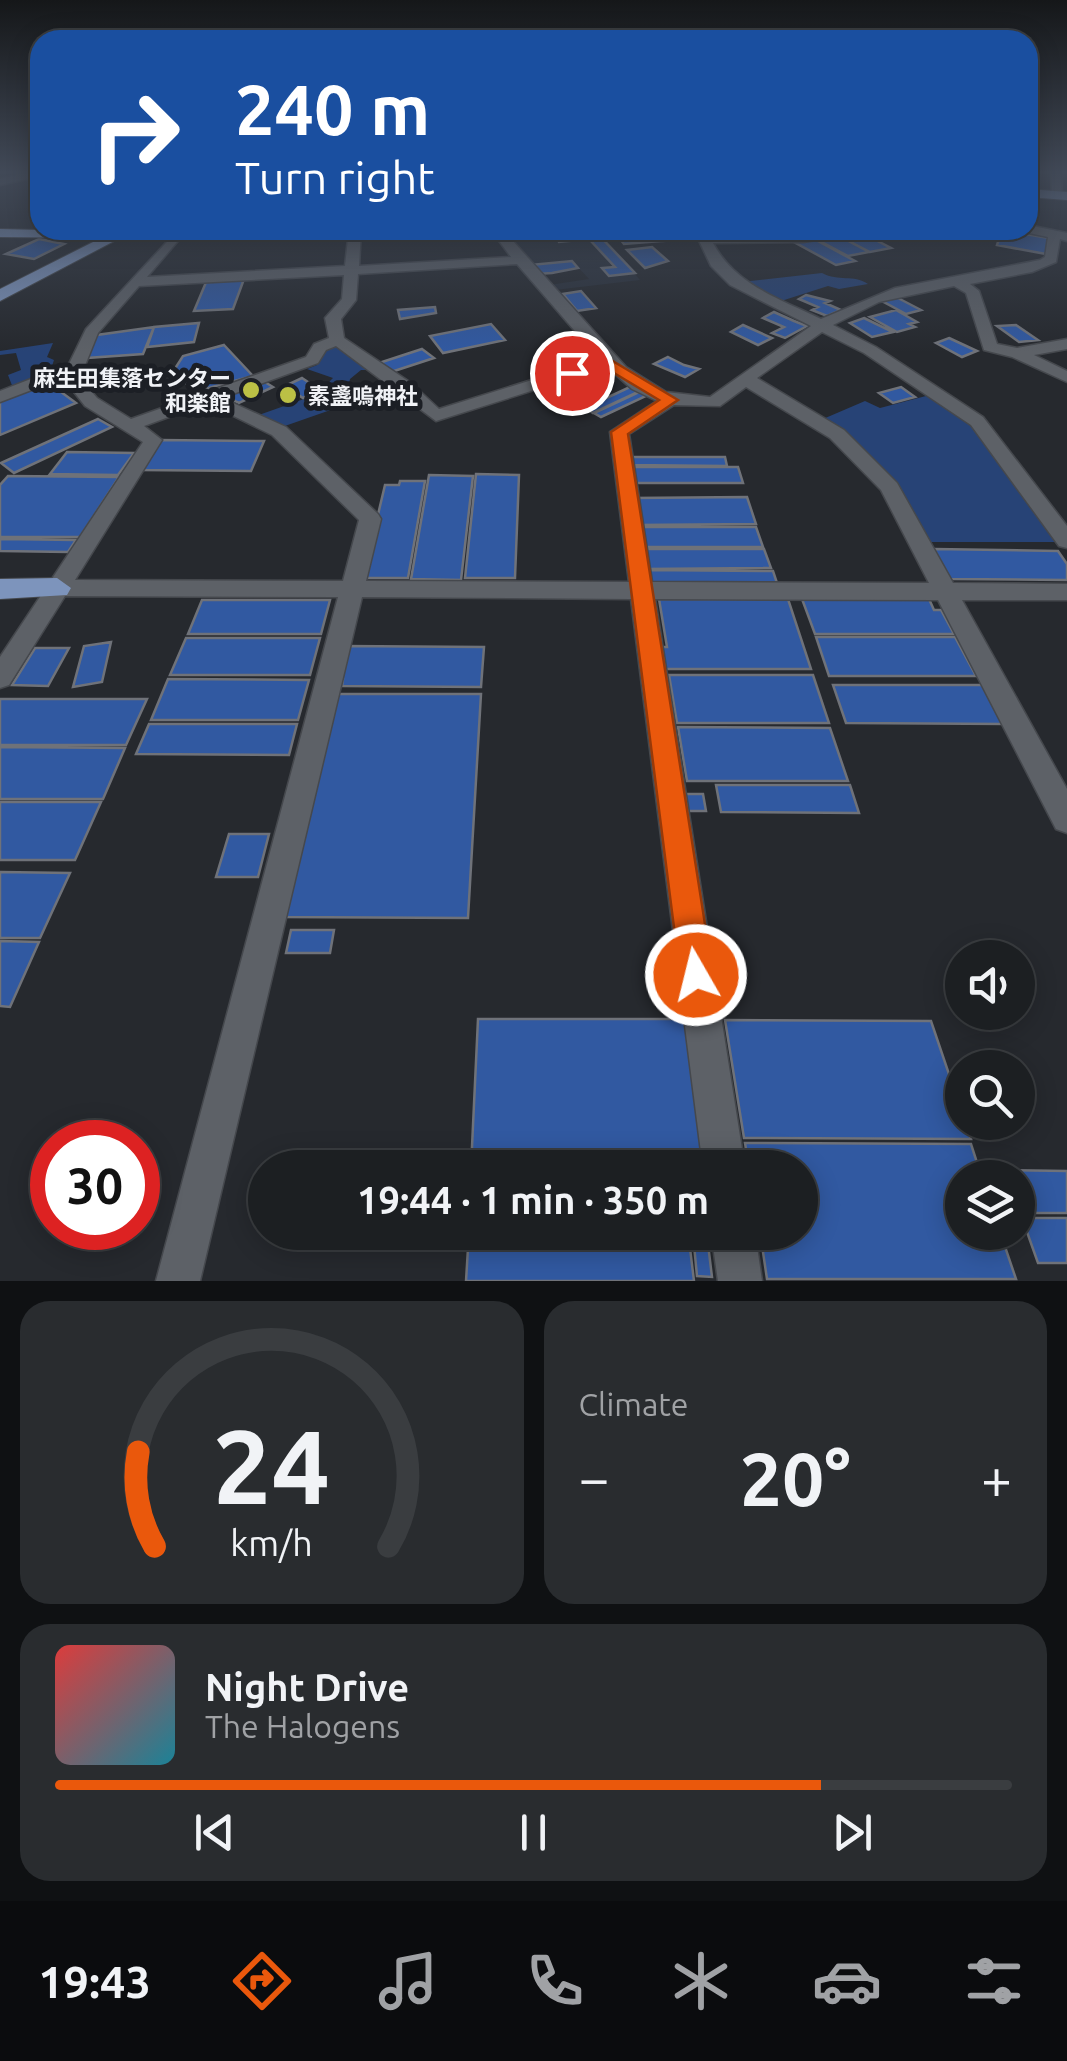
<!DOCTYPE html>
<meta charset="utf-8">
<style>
body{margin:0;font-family:Ubuntu,"Noto Sans JP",sans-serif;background:#292c2f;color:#f1f3f6;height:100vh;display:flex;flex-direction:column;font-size:38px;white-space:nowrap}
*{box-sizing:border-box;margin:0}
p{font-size:32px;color:#a0a2a5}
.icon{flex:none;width:55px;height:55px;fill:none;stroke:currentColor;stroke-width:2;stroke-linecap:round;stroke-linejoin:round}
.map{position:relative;height:1281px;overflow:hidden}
.sheet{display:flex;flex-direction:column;gap:20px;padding:20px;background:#0f1113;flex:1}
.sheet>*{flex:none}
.banner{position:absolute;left:30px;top:30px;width:1008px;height:210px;border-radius:30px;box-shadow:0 5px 25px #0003,0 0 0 2px #3a3d40;background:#1a4fa0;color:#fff;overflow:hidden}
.fabs{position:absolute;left:945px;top:940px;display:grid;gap:20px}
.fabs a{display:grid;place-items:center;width:90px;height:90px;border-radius:50%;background:#1c1f22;box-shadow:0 5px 25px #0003,0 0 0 2px #3a3d40;font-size:50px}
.speed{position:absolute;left:30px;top:1120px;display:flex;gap:20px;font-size:50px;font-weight:700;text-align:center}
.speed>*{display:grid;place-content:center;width:130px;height:130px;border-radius:50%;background:#1c1f22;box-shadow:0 5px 25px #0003,0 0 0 2px #3a3d40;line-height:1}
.speed .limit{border:15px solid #d22;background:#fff;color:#111}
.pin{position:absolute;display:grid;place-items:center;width:85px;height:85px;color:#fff;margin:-42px;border:5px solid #fff;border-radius:50%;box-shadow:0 2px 10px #0007}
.me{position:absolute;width:110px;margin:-55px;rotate:352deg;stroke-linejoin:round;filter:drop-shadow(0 0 8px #0008)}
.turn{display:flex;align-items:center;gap:35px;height:210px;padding:0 40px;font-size:45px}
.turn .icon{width:130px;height:130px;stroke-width:2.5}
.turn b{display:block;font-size:70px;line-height:85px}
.big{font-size:75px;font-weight:700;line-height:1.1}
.sheet .tile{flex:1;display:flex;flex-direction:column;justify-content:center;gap:15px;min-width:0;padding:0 35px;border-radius:30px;background:#292c2f}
.sheet .dial{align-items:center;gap:0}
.dial svg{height:260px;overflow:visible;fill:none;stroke:#3a3d40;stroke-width:7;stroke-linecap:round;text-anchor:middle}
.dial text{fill:#f1f3f6;stroke:none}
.song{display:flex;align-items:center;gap:30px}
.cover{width:120px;height:120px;border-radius:15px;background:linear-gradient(135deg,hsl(0 70% 55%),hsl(190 70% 35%))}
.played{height:10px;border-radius:5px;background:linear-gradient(90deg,#ea580c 80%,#3a3d40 80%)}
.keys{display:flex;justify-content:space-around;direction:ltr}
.heat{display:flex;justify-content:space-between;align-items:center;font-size:55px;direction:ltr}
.sheet .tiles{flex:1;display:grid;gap:20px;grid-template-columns:1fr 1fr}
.tile:last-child{grid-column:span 2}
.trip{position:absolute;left:248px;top:1150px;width:570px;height:100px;border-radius:50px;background:#1c1f22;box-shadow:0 5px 25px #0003,0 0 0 2px #3a3d40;font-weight:700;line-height:100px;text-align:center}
.menu{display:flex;height:160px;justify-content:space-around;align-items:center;background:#0b0c0e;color:#a0a2a5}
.menu .icon{width:70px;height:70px}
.menu .selected{color:#ea580c}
.menu b{font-size:45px;color:#f1f3f6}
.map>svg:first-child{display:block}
.built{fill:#2b313b}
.green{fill:#274376}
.building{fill:#3159a1;stroke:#6f7279;stroke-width:2.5}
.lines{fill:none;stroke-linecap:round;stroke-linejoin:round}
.minor-casing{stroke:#45484d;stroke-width:3}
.major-casing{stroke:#45484d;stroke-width:2}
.minor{fill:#5d6167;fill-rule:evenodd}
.major{fill:#7d94bc;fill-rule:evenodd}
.route{fill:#ea580c;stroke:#983908;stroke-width:2.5}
.poi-dot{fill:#bbc045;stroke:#1c1f25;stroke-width:4}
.labels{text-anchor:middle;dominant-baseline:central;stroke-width:10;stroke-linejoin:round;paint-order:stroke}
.far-poi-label{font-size:22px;font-weight:bold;fill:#f0f2f6;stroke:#1c1f25;text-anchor:end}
</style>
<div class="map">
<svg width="1067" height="1281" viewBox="0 0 1067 1281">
<rect width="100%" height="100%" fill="#26292e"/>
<path class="built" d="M597,230L640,280L555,290L549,285L589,279L571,260L526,265L507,240Z"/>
<path class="green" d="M822,273C839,282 853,274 868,284L839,289L828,286L778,302L742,282Z
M53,343L47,357L54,360L49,375L13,388L8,375L21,370L16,353L0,355V351Z
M332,343L370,370H361L350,379L349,384L362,399L282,427L256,416L335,388L329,382L333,378L307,369L317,365L313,361Z
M926,396L969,423L1056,542H927L823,419L865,401L880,408Z"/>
<path class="building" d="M594,230L635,273L609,276L602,268L615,267L589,239L559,242L555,235Z
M613,230H652L662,241L624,244Z
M654,230H686L694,239L663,241Z
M1002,230L1049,238L1046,254L997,245Z
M864,234L891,248L870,252L841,237Z
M839,236L869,252L848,256L816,239Z
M39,239L64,244L34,259L6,254Z
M816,240L855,261L836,265L794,242Z
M652,247L668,261L645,268L627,250Z
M572,261L578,268L552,273L536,274L530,265Z
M244,279L233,309L194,311L207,280Z
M581,291L596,308L577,311L563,294Z
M806,295L830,301L825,303L841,310L827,316L812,310L818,307L799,299Z
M896,297L921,310L906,314L882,301Z
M435,307L436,313L400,319L398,310Z
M896,310L917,322L909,324L915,327L897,332L870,317Z
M774,312L794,321L807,326L785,338L772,333L784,327L763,318Z
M864,318L893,332L872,337L850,323Z
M199,323L194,342L147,347L154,327Z
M491,324L505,340L443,353L430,336Z
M743,325L772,338L758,345L731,332Z
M1016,325L1038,340L1019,342L997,326Z
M154,327L143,354L86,358L97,335Z
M949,338L977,351L962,357L936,343Z
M224,345L253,376L194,392L174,370L183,356Z
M422,349L434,358L391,372L379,363Z
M668,357L684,365L699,369L685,377L654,364Z
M302,378L314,386L321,390L303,398L285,386Z
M260,379L273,387L239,403L221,395Z
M47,382L67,390L61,392L76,403L0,435V400Z
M630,387L638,392L593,413L585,408Z
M901,387L915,397L893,403L879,393Z
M639,392L646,396L601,417L594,413Z
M98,419L112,427L14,473L1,463Z
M159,440L264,441L251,471L140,470Z
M67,452L134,453L118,475L50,474Z
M627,457H725L727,466L628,465Z
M628,467H738L743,483H630Z
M476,474L519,475L515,578H465Z
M429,475L473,476L461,580L411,579Z
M8,476L119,477L80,537H0V485Z
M400,481H425L408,578H363L385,485H399Z
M747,497L756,524L636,525L631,498Z
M637,527H756L763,547H640Z
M0,539L76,540L68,552L0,551Z
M640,549H764L771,568L643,569Z
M934,549L1058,551L1067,564V580L950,579Z
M645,570L773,571L778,586H648Z
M659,599H788L811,669H661L657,647H667Z
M802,599H929L934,610H941L954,634H815Z
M202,600H330L321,634H188Z
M816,637H955L976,676H829Z
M186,638H320L310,675H170Z
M111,642L102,682L73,687L84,646Z
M343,646L484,647L481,687L342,686L343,679H336Z
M35,648H69L48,686L12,685Z
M669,675H813L829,723H677Z
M168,679L309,680L298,720H151Z
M833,685H984L1005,724L846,723Z
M333,694H481L468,918L281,917Z
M0,699H147L126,745H0Z
M149,724H297L289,755L136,754Z
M678,727L830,728L848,781H687Z
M0,747L125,748L103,799H0Z
M716,785H850L859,813L721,812Z
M684,794H703L706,811H686Z
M0,802H101L75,860H0Z
M229,834H269L258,877H216Z
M0,872L70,873L40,938H0Z
M291,930H334L330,953H286Z
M0,941L39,942L10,1007L0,1006Z
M478,1019H685L704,1168H471Z
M725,1020L931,1021L971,1139L744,1138Z
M745,1143L971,1144L982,1178H962V1232H1000L1016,1279H767L760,1232H800V1168H749Z
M1005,1170L1067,1171V1213H1020L1018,1178H1008Z
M1022,1218H1067V1263H1038Z
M469,1232H688L694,1281H466Z
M708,1244L712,1277L697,1276L694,1245Z"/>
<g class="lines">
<g class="minor-casing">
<path id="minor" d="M25,173L40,176L0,185V179Z
M1051,173H1061L1062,197L1052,195Z
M1028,225L1067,233V241L1060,239L1056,262L1032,272L970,284L979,291L997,344L1017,348L1067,339V349L1034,355L1067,371V382L1012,357L984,350L966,293L954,286L879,302L833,325L876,347L983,417L1067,526V548L1059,546L971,425L864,353L822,332L757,378L844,430L897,483L953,583L1067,584V600H962L1067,789V833L1056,829L938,600L655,599L745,1168H703L631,599L362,597L200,1281H156L338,597L65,596L9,685L0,688V657L143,442L85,406L63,378L0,402V391L69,364L86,329L177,231L183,235L147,277L345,266L349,230H361L359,266L511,257L491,230H503L626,367L666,392L710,397L811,326L730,285L711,266L694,230H706L709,235L884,230L803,242L713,243C735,285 780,299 821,319L895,288L1040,260L1045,257L1048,237L1024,232ZM517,264L599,359L439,409L411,383L344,338L341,319L356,300L358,274ZM344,275L342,299L325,318L329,338L314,344L306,357L131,419L97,398L80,378L98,333L139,286ZM336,346L436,421L607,367L632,389L657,401L610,432L629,582L366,581L381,519L378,514L286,427L222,398L318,363L326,350ZM746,387L830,438L881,490L929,583L652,582L629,434L674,405L720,406ZM207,403L272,435L359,520L343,581L75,580L162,440L144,426Z
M711,1232H755L762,1281H718Z"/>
</g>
<g class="major-casing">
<path id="major" d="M1028,189L1067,192V200L1028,197Z
M0,229L40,230H368L361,234L120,238L0,301V289L101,238L0,237Z
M57,578L71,588L67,595L0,599V579Z"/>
</g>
<use href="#minor" class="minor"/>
<use href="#major" class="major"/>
</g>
<linearGradient id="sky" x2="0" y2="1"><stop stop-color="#151719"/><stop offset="0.49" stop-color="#414957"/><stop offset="1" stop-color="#414957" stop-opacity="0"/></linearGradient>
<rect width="1067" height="352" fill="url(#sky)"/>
<path class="route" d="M606,357L678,400L628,434L713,975L708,986L696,991L685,986L680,975L611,432L659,400L604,367L572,377L564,373Z"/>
<g class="poi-dot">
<circle cx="251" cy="390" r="10"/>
<circle cx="288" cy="395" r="10"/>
</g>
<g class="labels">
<g class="far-poi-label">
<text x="231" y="377">麻生田集落センター<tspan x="231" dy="25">和楽館</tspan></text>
<text x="308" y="395" text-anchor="start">素盞嗚神社</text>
</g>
</g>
</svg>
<div class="fabs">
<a><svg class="icon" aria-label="sound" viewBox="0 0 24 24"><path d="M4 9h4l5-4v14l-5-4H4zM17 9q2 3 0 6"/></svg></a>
<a><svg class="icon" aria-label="search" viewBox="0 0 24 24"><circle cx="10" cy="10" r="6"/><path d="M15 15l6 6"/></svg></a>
<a><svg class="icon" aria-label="layers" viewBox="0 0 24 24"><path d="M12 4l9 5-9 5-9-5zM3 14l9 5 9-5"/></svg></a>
</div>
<div class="speed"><div class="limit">30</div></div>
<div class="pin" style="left:572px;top:373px;background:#d93025"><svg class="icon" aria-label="arrive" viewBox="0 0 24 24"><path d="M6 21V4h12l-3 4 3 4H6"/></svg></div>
<svg class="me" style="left:696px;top:975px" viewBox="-20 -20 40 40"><circle r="17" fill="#ea580c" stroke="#fff" stroke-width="3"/><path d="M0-11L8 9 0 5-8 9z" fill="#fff"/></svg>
<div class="trip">19:44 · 1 min · 350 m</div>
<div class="banner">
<div class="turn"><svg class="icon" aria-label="right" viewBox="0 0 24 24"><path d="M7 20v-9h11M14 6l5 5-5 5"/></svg><div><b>240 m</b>Turn right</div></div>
</div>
</div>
<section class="sheet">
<div class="tiles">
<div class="tile dial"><svg viewBox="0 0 100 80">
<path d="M14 69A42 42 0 1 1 86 69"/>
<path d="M14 69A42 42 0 0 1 9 40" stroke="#ea580c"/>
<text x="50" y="56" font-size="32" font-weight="700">24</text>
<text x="50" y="72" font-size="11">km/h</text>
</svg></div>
<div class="tile"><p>Climate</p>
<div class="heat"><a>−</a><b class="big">20°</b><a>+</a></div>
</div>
<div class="tile">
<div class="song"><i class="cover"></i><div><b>Night Drive</b><p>The Halogens</p></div></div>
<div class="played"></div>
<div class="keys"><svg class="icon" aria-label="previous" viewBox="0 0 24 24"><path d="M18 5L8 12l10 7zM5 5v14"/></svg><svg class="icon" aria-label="pause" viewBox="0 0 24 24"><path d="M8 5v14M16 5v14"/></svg><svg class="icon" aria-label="next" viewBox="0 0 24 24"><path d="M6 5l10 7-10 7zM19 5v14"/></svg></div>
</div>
</div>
</section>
<nav class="menu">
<b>19:43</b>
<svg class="icon selected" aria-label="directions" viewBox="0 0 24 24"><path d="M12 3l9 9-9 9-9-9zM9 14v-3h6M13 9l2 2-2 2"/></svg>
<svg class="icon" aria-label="music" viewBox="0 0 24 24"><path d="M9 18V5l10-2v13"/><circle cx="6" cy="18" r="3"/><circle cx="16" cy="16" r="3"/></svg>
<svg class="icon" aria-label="phone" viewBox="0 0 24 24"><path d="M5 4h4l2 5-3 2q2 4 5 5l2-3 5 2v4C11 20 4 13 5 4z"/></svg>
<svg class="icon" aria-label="climate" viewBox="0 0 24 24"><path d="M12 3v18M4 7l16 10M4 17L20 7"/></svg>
<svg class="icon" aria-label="car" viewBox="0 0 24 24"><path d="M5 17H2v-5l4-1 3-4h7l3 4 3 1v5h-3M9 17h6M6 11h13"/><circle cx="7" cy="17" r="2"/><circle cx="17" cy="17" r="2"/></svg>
<svg class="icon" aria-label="filters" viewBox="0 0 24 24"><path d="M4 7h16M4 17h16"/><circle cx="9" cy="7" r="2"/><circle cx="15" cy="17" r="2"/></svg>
</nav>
